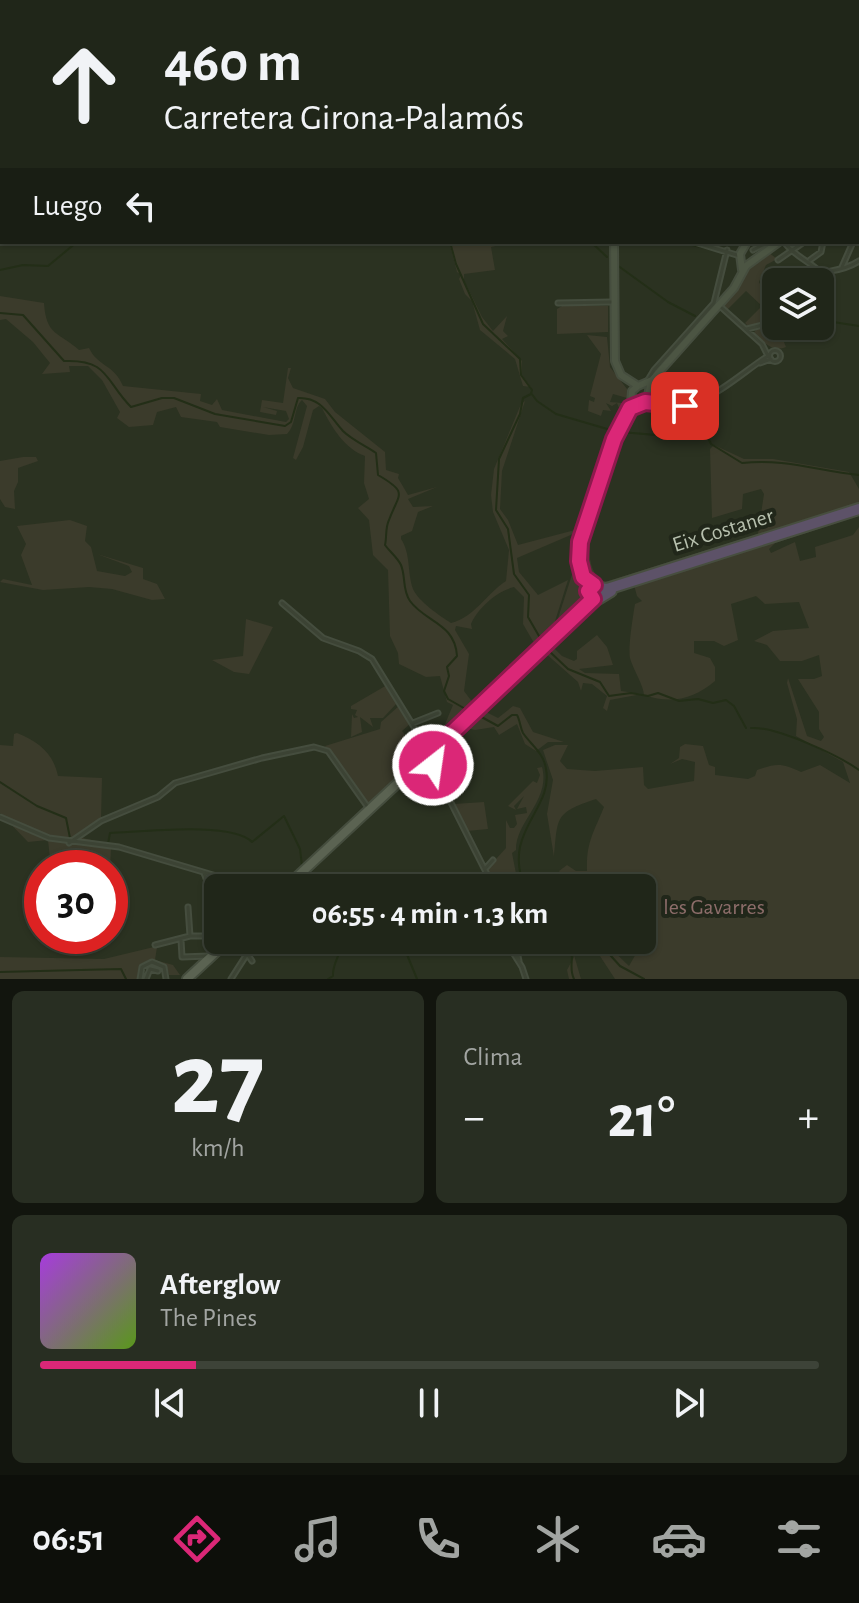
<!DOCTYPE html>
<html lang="es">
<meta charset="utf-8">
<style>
body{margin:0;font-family:"Alegreya Sans",sans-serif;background:#282e22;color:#f1f3f6;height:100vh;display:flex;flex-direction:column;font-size:30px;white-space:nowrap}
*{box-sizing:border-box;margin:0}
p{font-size:26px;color:#a2a5a2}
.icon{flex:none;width:44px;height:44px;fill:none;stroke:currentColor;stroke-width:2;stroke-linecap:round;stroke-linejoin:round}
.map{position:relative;height:979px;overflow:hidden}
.panel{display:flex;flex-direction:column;gap:12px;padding:12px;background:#12150e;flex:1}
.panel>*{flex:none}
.banner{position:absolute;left:0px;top:0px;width:860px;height:244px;box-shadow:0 2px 6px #0004,0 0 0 2px #3d4338;background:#202619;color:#f1f3f6;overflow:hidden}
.controls{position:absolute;left:762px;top:268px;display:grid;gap:16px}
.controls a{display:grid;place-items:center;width:72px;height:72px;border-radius:12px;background:#202619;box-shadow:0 2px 6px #0004,0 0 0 2px #3d4338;font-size:40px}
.speed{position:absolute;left:24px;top:850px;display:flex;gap:16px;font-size:40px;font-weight:700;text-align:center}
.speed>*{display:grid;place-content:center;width:104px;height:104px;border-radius:50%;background:#202619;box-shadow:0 2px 6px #0004,0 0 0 2px #3d4338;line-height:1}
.speed .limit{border:12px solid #d22;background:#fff;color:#111}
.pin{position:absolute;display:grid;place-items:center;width:68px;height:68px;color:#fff;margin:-34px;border-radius:16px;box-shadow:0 4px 12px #0006}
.me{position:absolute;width:88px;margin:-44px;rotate:30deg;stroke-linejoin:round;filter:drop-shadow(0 0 6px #0008)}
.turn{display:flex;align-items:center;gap:28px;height:168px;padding:0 32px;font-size:36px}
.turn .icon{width:104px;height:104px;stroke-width:2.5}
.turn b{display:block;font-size:56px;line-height:68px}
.then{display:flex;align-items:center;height:76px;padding:0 32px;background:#0003;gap:16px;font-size:30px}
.big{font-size:60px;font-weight:700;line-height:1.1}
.panel .widget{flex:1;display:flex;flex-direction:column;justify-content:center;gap:12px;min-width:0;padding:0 28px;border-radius:12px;background:#282e22}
.panel .dial{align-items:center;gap:0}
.dial b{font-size:104px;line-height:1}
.song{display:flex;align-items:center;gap:24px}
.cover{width:96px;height:96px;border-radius:12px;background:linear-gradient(135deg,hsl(280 70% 55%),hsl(90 70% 35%))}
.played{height:8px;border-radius:4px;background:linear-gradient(90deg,#db2777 20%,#3d4338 20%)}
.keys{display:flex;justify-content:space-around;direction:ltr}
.heat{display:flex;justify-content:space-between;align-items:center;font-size:44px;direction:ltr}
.panel .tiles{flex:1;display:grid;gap:12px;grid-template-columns:1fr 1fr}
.widget:last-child{grid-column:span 2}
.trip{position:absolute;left:204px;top:874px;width:452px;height:80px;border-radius:12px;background:#202619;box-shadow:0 2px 6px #0004,0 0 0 2px #3d4338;font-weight:700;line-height:80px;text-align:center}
.dock{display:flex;height:128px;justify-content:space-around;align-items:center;background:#0d0f0a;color:#a2a5a2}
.dock .icon{width:56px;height:56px}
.dock .on{color:#db2777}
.dock b{font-size:36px;color:#f1f3f6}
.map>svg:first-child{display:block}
.green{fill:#3b3b2b}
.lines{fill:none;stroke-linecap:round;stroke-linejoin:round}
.stream{stroke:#232e17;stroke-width:2}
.street-casing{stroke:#454d3e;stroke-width:7}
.secondary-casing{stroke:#454d3e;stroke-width:10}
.primary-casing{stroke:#454d3e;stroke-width:12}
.highway-casing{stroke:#474e3f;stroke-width:14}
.street{stroke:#3c4334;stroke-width:3}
.secondary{stroke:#4c5543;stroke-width:6}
.primary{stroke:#5b6352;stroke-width:8}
.highway{stroke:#5d5268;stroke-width:10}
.route-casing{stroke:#8e194d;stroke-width:20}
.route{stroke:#db2777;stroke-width:14}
.labels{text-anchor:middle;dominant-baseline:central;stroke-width:8;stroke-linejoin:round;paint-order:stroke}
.street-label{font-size:22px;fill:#b7c0ae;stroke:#21271a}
.park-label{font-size:22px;fill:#8d6d6a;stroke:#21271a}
</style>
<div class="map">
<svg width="859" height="979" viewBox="0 0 859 979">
<rect width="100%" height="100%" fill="#2b3221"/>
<path class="green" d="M449,242H515L491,247L495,270L464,274V280L482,317L493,331L507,316L503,331L508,336L502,339L522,361V375L531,387L523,386L515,359L480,330L472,301L465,294L459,279L461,275L457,272Z
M768,252L777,259L766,265L759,282L764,292L776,296V304H766C774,320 779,329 786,347C772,353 764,342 754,333L756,329L776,324L775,319L748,326L745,323L762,306L746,291L727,310L723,306L739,287L748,266Z
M0,296L44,303C46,336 59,332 79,350L89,348C98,367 114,364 123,386L201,394L200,401L212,405L217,399L222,410L286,422L289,419L286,411L263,407L277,411L276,415L260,412L262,400L283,403L288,368H291L288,378L293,388L325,399L335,412L385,452L386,470L399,474L398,478L408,495L437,487L408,499L413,507L433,506L418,512L412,531L401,536V539C411,554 407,572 413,589C418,601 440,616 451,623C475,617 486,594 506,581L509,550L493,512L491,495L494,469L521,404L525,401L502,471L500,509L508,520L518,545L575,530L580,531L517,558L519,572L538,595L568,580L550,637L537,648L523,624L524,597L514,587C497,591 478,608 471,624L472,629L456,626L455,630L469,654L464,691L476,707L438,741L453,705L447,702L440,676L426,677L399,664L398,653L390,636L388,570L373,555L369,520L358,508L369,499L364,483L365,456C345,449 332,428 322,408L319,406L313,410L303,447L296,460L293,458L307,406L302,400C293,408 297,424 287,434L269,435L220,427L217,422L181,417L176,407L157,412L153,425L129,427L117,418L120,412L102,380L88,366H69L70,372L42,374L50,363L33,342L6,319L0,320Z
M562,306H608V332L557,334V309Z
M587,335L607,337L610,367L627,389V398L613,394L610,402L622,403L619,408L617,403L612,406L606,403L611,411L603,410L601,416L588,411L589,400L594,402L595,398L590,396L601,354Z
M714,445L744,459H773L849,472L859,489V506L606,588L590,581C575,558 584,538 592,514C591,536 582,571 605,582L758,534L764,494L761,489L743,494L742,509L712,518L710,449Z
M23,457H36L38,461L18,468V482L14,491L15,509L5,507L0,499V461Z
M859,516L775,543L769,549L771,553L795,542L800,561L816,557L815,547L853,535L859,527V979H615L598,953L580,943L571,945L581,979H569L567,970L574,957L569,942L563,940L604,942L629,966L637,952L635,940H642V888C619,888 571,893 559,871L567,865L576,871H587C586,842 594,832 604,807L596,799C554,813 558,817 554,857L547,814L553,780L543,750L555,745H568L560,761L567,769L595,771L643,767L644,785L648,789L694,781L695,762L682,759L670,764L679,758L680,747L685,744L703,746L709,765L715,767V775L748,779L755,776L757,770C777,763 782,763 801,772L820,765L850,783L843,762L796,736L797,719L787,683L788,678L807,736L821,741L824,737L819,729V712L798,679H814L822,676L819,655L802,661H780L767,645L754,641L773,631L809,628L799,602L765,604L756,596L731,604L738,640L724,646L714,641H694V653L710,658L715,667V681C692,700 671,704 644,695C644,686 633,669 630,658C628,647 633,616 635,604L642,601L637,596L634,585Z
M70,520L87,526L85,541L91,547L97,571L125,576L132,572L129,566L97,554L143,568V579L157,584L165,599L152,600L112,589L89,587L43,590L0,582L3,579L32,585L21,555L26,544L17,526Z
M576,562L585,586L586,601L553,634Z
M246,619L273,627L249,674L234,672L212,660L243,656Z
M597,635L607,647L613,665L579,669L585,673L619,674L621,691L642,694L610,700L607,711L603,708L607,696L592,684L583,683L581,691L578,682L544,652L550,644L562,656L574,661L577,659V651Z
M387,685L398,702L383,718H370L373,727L360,717L362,732L351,737L352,714L354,718L358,717L355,715L357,710L351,709V706Z
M400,705L422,741L420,747L410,724L402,731L418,751L417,762L367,805L325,746L380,729L381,722Z
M513,706L520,708L533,732L564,742H548L536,751L525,744L517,724L499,735L494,727L475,730L463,727L480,709L498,718Z
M17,733C39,742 53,753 58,776L102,778L101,820L78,837L105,843L111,848L110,868H51L48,840L28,842L0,813V745L13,746L14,734Z
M542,767C551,800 515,822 516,850L512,853L518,884L525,888H510L507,884L496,888L487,869L506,848V820L510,828H514L517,824L515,815L527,813L526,807L517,809L524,796L514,806L516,810L508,806L533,781L537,783L540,775L537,768Z
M484,802L488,829L467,831L454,804Z
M154,947H157L155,960L173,965L180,975H169L166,965L152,959L141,964L137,979H0V957L104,959Z"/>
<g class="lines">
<path class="stream" d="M345,2L347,0
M162,242L172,245L183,242
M450,242L456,264L483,324L520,359L521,375L532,390L531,394L523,398L520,414L499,459L496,510L508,529L514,574L529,595L528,617L543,643
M591,242L607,257
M672,242L681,243
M684,243L714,250
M596,244L607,245
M727,245L734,242
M617,265L668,302L695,316
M0,270L23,265L48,266L77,242
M0,313L23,315L64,361C109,359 105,381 131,407L162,398H174L215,414L285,426L291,422L298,398C322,397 329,416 343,431C352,440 366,446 376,453L378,475C409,493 399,493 389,520C385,528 387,537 385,545C390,552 397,557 401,565C406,577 402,590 410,601C425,622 455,623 457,656L447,667L449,676L444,691L448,699L469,711
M820,320L859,326
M531,393L537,401L556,414L614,431
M621,432L656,435L683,429H704L711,444L742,463C785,458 818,471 859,475
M548,650L568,669L600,682L609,696L631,693L648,696L658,693L679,701L698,699L713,703L726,700L734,706L746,728
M476,714L498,726L512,715H517C520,720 520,727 523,733C531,745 544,753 546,769C554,810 501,831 525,888
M751,728C775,726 838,755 859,770
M0,782L37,806L66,818L70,838
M108,844L110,833C140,832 233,821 252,842L284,816L300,849L302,866
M305,874V888
M482,876H485L492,888
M401,940L417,979
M503,940L504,944
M563,940L602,946L620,966L644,979
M570,945C575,959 568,967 574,979
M0,972L121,969L126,979
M328,979L333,976C332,962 343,953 341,940"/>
<g class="street-casing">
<path id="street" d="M747,0V2
M202,2L203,0
M672,2L680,0
M690,2V0
M843,2L851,0
M858,92L859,91
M858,115H859
M858,139L859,141
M858,185L859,184
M858,200L859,203
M858,218H859
M858,230L859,227
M694,242L740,256
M784,242C798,261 819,263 829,285
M753,250L768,242
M778,260L804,242
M810,260L821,252L823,242
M842,267L853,242
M777,276L775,280V276H777C802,273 838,275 859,261
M558,303L611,302
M747,329L774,322
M769.5 356a5.5 5.5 0 1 1 11 0a5.5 5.5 0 1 1-11 0Z
M760,363L771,359
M648,380L654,370L714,303L727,250
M649,397C686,428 737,375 768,356L762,344L722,308
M282,603L323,638L359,651L372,659L427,748
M413,723L438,713
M433,762L434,769L494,888
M0,817L49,838L119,847L230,880L285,884
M69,843L101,821L158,797L175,783L262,758L314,747L328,751L367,806
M485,869L493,860
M204,873L218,911
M188,907L190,936
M181,940L182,957L208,956
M238,940L252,961
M505,940L522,967L526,979
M155,945L190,936H218
M516,946L519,961
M508,948L526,940
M140,979L142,967L152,962L164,967L166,979
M146,979L150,969L158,971
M231,979L247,954"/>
</g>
<g class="secondary-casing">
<path id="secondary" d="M129,0L135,2
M593,2V0
M858,195H859
M614,242L615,361L621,375L638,386L652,380L734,288L746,266L779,242
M742,270L740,254L747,242
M630,408L647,400L651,381
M588,590L579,561L580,542L614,439L631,404L632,391L638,386"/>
</g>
<g class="primary-casing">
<path id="primary" d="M553,638L588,602L589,588L595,585L600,590
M423,763L433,761L438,746
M416,766L422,750L438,746L590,603
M285,888L416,766L424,763
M187,979L229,940"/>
</g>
<g class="highway-casing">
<path id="highway" d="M599,588L607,589L859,509
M588,605L611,591"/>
</g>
<use href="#street" class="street"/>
<use href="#secondary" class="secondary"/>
<use href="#primary" class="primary"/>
<use href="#highway" class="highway"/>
</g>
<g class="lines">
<g class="route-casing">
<path id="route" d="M433,765L438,746L593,599L588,591L594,585L583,577L579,561L580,542L614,439L630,408L645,402L685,406"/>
</g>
<use href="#route" class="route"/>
</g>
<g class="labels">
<g class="street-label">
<text transform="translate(723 530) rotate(-17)">Eix Costaner</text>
</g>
<g class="park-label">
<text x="714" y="907">les Gavarres</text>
</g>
</g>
</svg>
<div class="controls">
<a><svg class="icon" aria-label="layers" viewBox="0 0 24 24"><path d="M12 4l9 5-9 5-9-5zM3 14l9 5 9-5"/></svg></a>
</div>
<div class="speed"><div class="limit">30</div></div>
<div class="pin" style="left:685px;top:406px;background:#d93025"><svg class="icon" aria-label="arrive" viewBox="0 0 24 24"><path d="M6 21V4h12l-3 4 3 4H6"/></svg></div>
<svg class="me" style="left:433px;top:765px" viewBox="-20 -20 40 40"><circle r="17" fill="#db2777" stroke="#fff" stroke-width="3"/><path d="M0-11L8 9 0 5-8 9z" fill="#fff"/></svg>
<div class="trip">06:55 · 4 min · 1.3 km</div>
<div class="banner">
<div class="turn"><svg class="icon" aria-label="ahead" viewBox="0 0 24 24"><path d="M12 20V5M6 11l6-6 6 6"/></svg><div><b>460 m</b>Carretera Girona-Palamós</div></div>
<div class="then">Luego<svg class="icon" aria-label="left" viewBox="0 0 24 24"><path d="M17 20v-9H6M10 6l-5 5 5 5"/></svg></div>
</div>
</div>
<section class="panel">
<div class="tiles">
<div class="widget dial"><b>27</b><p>km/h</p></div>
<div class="widget"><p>Clima</p>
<div class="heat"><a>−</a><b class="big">21°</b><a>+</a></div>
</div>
<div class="widget">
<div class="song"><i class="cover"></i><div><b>Afterglow</b><p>The Pines</p></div></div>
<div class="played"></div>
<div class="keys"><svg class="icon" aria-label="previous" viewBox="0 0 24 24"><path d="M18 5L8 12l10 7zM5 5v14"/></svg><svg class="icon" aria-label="pause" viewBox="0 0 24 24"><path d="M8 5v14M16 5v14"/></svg><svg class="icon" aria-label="next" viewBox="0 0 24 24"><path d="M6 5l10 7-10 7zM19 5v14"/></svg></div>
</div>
</div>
</section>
<nav class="dock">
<b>06:51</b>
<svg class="icon on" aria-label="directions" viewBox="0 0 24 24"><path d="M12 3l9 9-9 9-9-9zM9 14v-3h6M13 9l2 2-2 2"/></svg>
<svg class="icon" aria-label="music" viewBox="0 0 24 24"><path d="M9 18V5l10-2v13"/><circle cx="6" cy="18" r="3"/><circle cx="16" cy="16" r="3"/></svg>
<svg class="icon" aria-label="phone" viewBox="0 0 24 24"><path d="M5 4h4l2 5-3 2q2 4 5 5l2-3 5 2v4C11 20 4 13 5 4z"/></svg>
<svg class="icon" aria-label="climate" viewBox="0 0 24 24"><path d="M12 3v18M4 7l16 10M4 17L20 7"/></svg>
<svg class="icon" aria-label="car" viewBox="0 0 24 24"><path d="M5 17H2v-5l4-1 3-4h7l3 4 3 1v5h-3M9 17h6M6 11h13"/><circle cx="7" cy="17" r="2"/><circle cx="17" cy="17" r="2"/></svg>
<svg class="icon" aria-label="filters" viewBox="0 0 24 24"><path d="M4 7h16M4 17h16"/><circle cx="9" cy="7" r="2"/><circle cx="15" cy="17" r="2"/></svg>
</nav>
